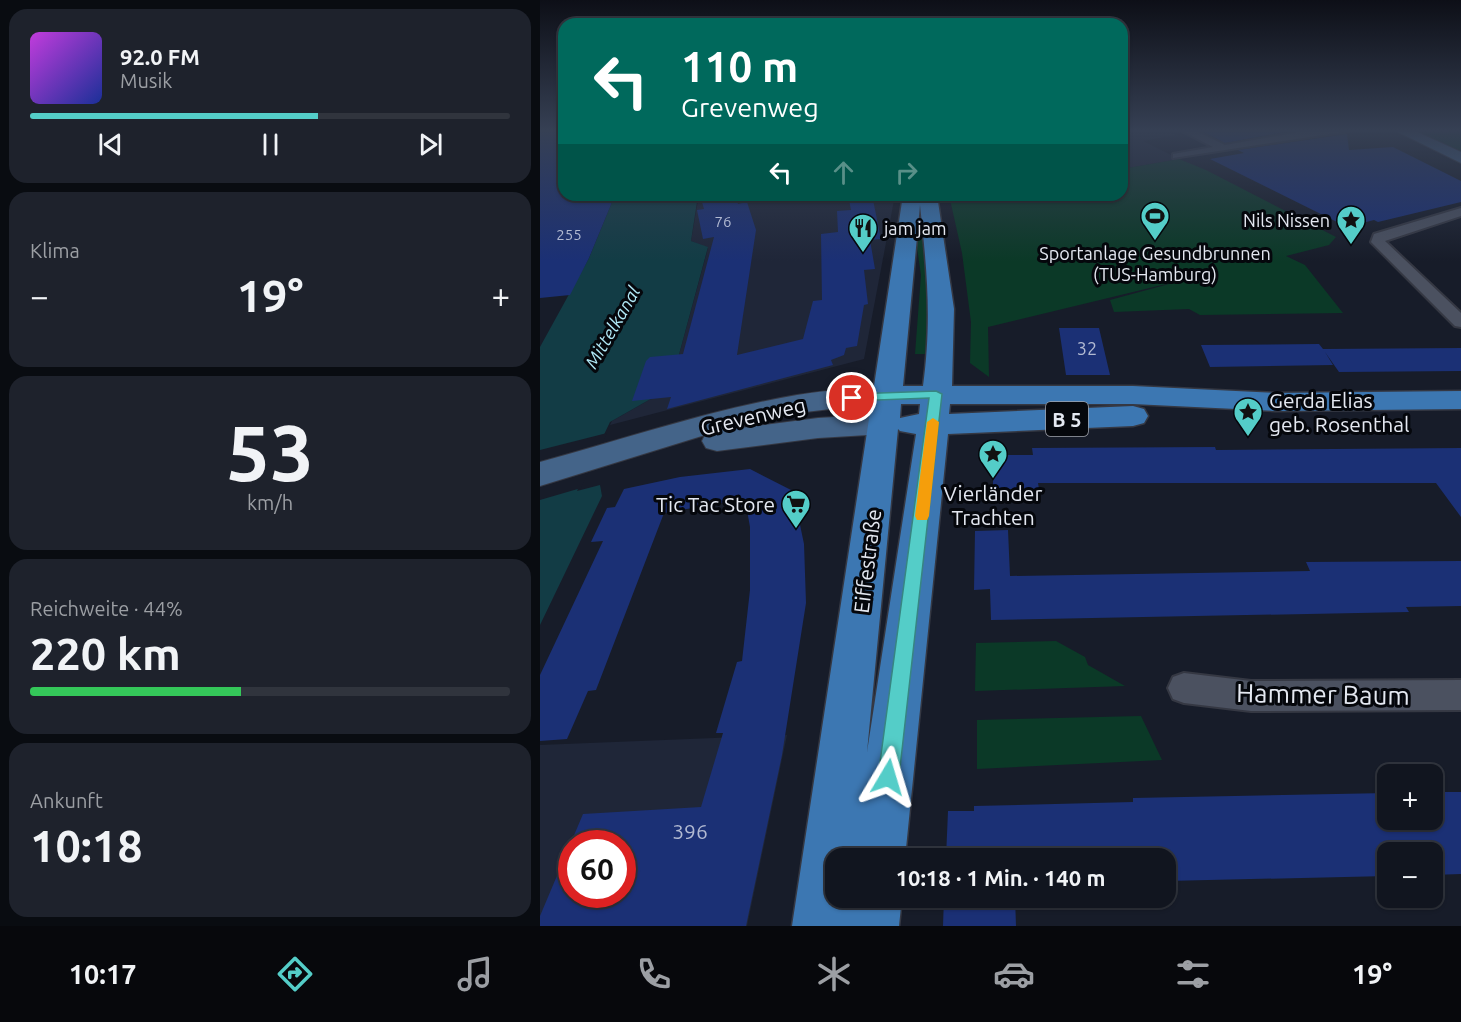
<!DOCTYPE html>
<html lang="de">
<meta charset="utf-8">
<style>
body{margin:0;font-family:Ubuntu,sans-serif;background:#1e222c;color:#f1f3f6;height:100vh;display:flex;flex-direction:column;font-size:22px;white-space:nowrap}
*{box-sizing:border-box;margin:0}
p{font-size:20px;color:#9c9fa4}
.icon{flex:none;width:33px;height:33px;fill:none;stroke:currentColor;stroke-width:2;stroke-linecap:round;stroke-linejoin:round}
.map{position:relative;flex:1;overflow:hidden}
.details{display:flex;flex-direction:column;gap:9px;padding:9px;background:#090c11;width:540px}
.details>*{flex:none}
.top-card{position:absolute;left:18px;top:18px;width:570px;height:183px;border-radius:18px;box-shadow:0 2px 4px #0004,0 0 0 2px #30343d;background:#00695c;color:#fff;overflow:hidden}
.fabs{position:absolute;left:837px;top:764px;display:grid;gap:12px}
.fabs a{display:grid;place-items:center;width:66px;height:66px;border-radius:12px;background:#11151f;box-shadow:0 2px 4px #0004,0 0 0 2px #30343d;font-size:30px}
.speed{position:absolute;left:18px;top:830px;display:flex;gap:12px;font-size:30px;font-weight:700;text-align:center}
.speed>*{display:grid;place-content:center;width:78px;height:78px;border-radius:50%;background:#11151f;box-shadow:0 2px 4px #0004,0 0 0 2px #30343d;line-height:1}
.speed .limit{border:9px solid #d22;background:#fff;color:#111}
.pin{position:absolute;display:grid;place-items:center;width:51px;height:51px;color:#fff;margin:-26px;border:3px solid #fff;border-radius:50%;box-shadow:0 2px 6px #0007}
.me{position:absolute;width:66px;margin:-33px;rotate:7deg;stroke-linejoin:round;filter:drop-shadow(0 0 4px #0008)}
.turn{display:flex;align-items:center;gap:21px;height:126px;padding:0 24px;font-size:27px}
.turn .icon{width:78px;height:78px;stroke-width:2.5}
.turn b{display:block;font-size:42px;line-height:51px}
.lanes{display:flex;align-items:center;height:57px;padding:0 24px;background:#0003;justify-content:center;gap:30px;direction:ltr}
.lanes .off{opacity:.35}
.big{font-size:45px;font-weight:700;line-height:1.1}
.details .card{flex:1;display:flex;flex-direction:column;justify-content:center;gap:9px;min-width:0;padding:0 21px;border-radius:18px;background:#1e222c}
.details .dial{align-items:center;gap:0}
.dial b{font-size:78px;line-height:1}
.song{display:flex;align-items:center;gap:18px}
.cover{width:72px;height:72px;border-radius:9px;background:linear-gradient(135deg,hsl(290 70% 55%),hsl(230 70% 35%))}
.played{height:6px;border-radius:3px;background:linear-gradient(90deg,#54cdc8 60%,#30343d 60%)}
.keys{display:flex;justify-content:space-around;direction:ltr}
.heat{display:flex;justify-content:space-between;align-items:center;font-size:33px;direction:ltr}
.charge{height:9px;border-radius:4px;background:linear-gradient(90deg,#34c759 44%,#30343d 0)}
.trip{position:absolute;left:285px;top:848px;width:351px;height:60px;border-radius:18px;background:#11151f;box-shadow:0 2px 4px #0004,0 0 0 2px #30343d;font-weight:700;line-height:60px;text-align:center}
.menu{display:flex;height:96px;justify-content:space-around;align-items:center;background:#07080c;color:#9c9fa4}
.menu .icon{width:42px;height:42px}
.menu .active{color:#54cdc8}
.menu b{font-size:27px;color:#f1f3f6}
main{display:flex;flex:1;min-height:0}
.map>svg:first-child{display:block}
.built{fill:#1f2638;fill-rule:evenodd}
.green{fill:#0b3927}
.water{fill:#123c45}
.pier{fill:#171c29}
.building{fill:#1b3075;fill-rule:evenodd}
.lines{fill:none;stroke-linecap:round;stroke-linejoin:round}
.street-casing{stroke:#353843;stroke-width:4}
.secondary-casing{stroke:#353843;stroke-width:2}
.primary-casing{stroke:#353843;stroke-width:3}
.street{fill:#4b5160;fill-rule:evenodd}
.secondary{fill:#446489;fill-rule:evenodd}
.primary{fill:#3c77b2;fill-rule:evenodd}
.route{fill:#54cdc8;stroke:#378582;stroke-width:1.5}
.slow{fill:#f59e0b}
.labels{text-anchor:middle;dominant-baseline:central;stroke-width:6;stroke-linejoin:round;paint-order:stroke}
.far-number-label{font-size:15px;fill:#b2bad2}
.far-poi-label{font-size:18px;fill:#e4e8f1;stroke:#05070c;text-anchor:end}
.far-water-label{font-size:18px;font-style:italic;fill:#b1e9f7;stroke:#05070c}
.number-label{font-size:18px;fill:#b2bad2}
.shield{fill:#05070c;stroke:#a1a4ac;stroke-width:1.5}
.shield-label{font-size:20px;font-weight:bold;fill:#e4e8f1}
.poi-label{font-size:21px;fill:#e4e8f1;stroke:#05070c;text-anchor:start}
.street-label{font-size:21px;fill:#e4e8f1;stroke:#05070c}
.near-number-label{font-size:21px;fill:#b2bad2}
.near-street-label{font-size:26px;fill:#e4e8f1;stroke:#05070c}
</style>
<main>
<section class="details">
<div class="card">
<div class="song"><i class="cover"></i><div><b>92.0 FM</b><p>Musik</p></div></div>
<div class="played"></div>
<div class="keys"><svg class="icon" aria-label="previous" viewBox="0 0 24 24"><path d="M18 5L8 12l10 7zM5 5v14"/></svg><svg class="icon" aria-label="pause" viewBox="0 0 24 24"><path d="M8 5v14M16 5v14"/></svg><svg class="icon" aria-label="next" viewBox="0 0 24 24"><path d="M6 5l10 7-10 7zM19 5v14"/></svg></div>
</div>
<div class="card"><p>Klima</p>
<div class="heat"><a>−</a><b class="big">19°</b><a>+</a></div>
</div>
<div class="card dial"><b>53</b><p>km/h</p></div>
<div class="card"><p>Reichweite · 44%</p><b class="big">220 km</b><div class="charge"></div></div>
<div class="card"><p>Ankunft</p><b class="big">10:18</b></div>
</section>
<div class="map">
<svg width="921" height="926" viewBox="0 0 921 926">
<rect width="100%" height="100%" fill="#171c29"/>
<path class="built" d="M582,131H628L636,135L603,141L639,159L582,169Z
M159,195H355L324,359L70,425L72,421L130,388L168,248L151,241Z
M247,735L207,926H0V745ZM32,843H82V894H32Z"/>
<path class="green" d="M878,131H921V151L879,132Z
M639,159L666,170L796,237L789,245L746,256L765,265L803,313L660,315L649,309L574,312L570,300L651,278L448,327L449,377L430,363L431,322L422,253L409,195H582V169Z
M382,239H385L390,276L389,354H375L381,275L376,241Z
M516,641L545,657L548,665L585,686L435,691L436,643Z
M601,716L622,760L437,769V720Z"/>
<path class="water" d="M75,195H158L151,241L168,247L130,388L70,422L37,491L60,485L62,496L0,625V347L49,258Z"/>
<path class="pier" d="M67,433L41,488L0,500V450Z"/>
<path class="building" d="M0,131H24V195H75L49,258L30,295L0,298Z
M662,131H749L685,143Z
M807,134L809,150L853,147L921,181V202L838,222L834,220L807,227L670,159L704,153L698,150Z
M160,195H195L198,204L207,202L216,230L197,355L263,339L273,301L282,300L281,234L298,232L297,211L311,210L308,195H332L341,239L330,240L335,269L324,270L328,304L324,305L317,346L306,348L304,355L291,360L293,365L127,409L131,397L92,401L106,361L110,357L143,354L174,237L163,239L157,210L164,209Z
M519,328H559L570,375H526Z
M779,344L783,349L921,348V371L799,372L785,352L793,365L670,367L661,345Z
M675,447L676,450L921,448V517L896,483H498L499,489H453V455H493L492,448Z
M210,469L253,491L264,544L266,603L242,755L206,926H0V916L43,814L161,807L183,733H176L197,662L202,661L210,590V527L207,510L192,501L124,513L56,690L48,691L27,739L0,741V675L63,541L51,542L67,508L75,507L84,489L140,477ZM32,843H82V894H32Z
M468,530L470,576L770,571L766,562L921,561V606L866,607L869,612L451,620L450,589L434,590L435,531Z
M892,792H921V874L892,875V852H848V876L626,881V858H406L408,811H434V806L593,802V798L848,793V819H892Z
M404,897H475L476,926H403Z"/>
<g class="lines">
<g class="street-casing">
<path id="street" d="M642,131H656L685,145L765,131H809L633,158V154L673,147Z
M921,208V216L845,241L921,313V327L915,326L831,242L834,234Z
M644,673L711,681L921,680V710L711,711L644,703L633,699L628,688L633,677Z"/>
</g>
<g class="secondary-casing">
<path id="secondary" d="M856,131H875L921,152V163Z
M348,386L358,389L362,395L358,401L257,413L184,430L278,418L344,414L354,417L359,424L354,431L344,434L278,438L177,451L166,448L162,441L165,435L0,486V462C85,439 169,410 257,395C287,390 318,388 348,386Z"/>
</g>
<g class="primary-casing">
<path id="primary" d="M363,195H397L414,309L412,386H593L735,393L921,391V409L735,411L593,404H410L409,414L593,406L604,409L608,416L604,423L593,426L408,434L365,858H296V897H362L359,926H252ZM380,205C387,270 392,321 383,386H363ZM361,404H380L379,414L360,418ZM358,429L360,431L376,434L327,752Z"/>
</g>
<use href="#street" class="street"/>
<use href="#secondary" class="secondary"/>
<use href="#primary" class="primary"/>
</g>
<linearGradient id="sky" x2="0" y2="1"><stop stop-color="#0d0f17"/><stop offset="0.5" stop-color="#364054"/><stop offset="1" stop-color="#364054" stop-opacity="0"/></linearGradient>
<rect width="921" height="261" fill="url(#sky)"/>
<path class="route" d="M396,391L402,394L359,777L356,784L348,787L341,784L338,777L389,398L312,401L306,398L312,394Z"/>
<path class="slow" d="M393,418L399,422L389,516L387,520H377L375,516L387,422Z"/>
<defs>
<g id="stadium-pin" transform="scale(1.5)"><path d="M0 17L-7.5 6A9.5 9.5 0 1 1 7.5 6Z" fill="#54cdc8" stroke="#05070c"/><path d="M0-5a6.5 5 0 1 0 0 10a6.5 5 0 1 0 0-10ZM-3.5-1.8h7v3.6h-7Z" fill="#111"/></g>
<g id="sight-pin" transform="scale(1.5)"><path d="M0 17L-7.5 6A9.5 9.5 0 1 1 7.5 6Z" fill="#54cdc8" stroke="#05070c"/><path d="M0-6L1.8-2.2L6-1.7L2.9 1.2L3.7 5.4L0 3.3L-3.7 5.4L-2.9 1.2L-6-1.7L-1.8-2.2Z" fill="#111"/></g>
<g id="restaurant-pin" transform="scale(1.5)"><path d="M0 17L-7.5 6A9.5 9.5 0 1 1 7.5 6Z" fill="#54cdc8" stroke="#05070c"/><path d="M-5-6h1v4h1v-4h1v4h1v-4h1v5L-1.5 .5V6h-2V.5L-5-1ZM5-6V6H3V1.5H1.5Q1.5-4 5-6Z" fill="#111"/></g>
<g id="supermarket-pin" transform="scale(1.5)"><path d="M0 17L-7.5 6A9.5 9.5 0 1 1 7.5 6Z" fill="#54cdc8" stroke="#05070c"/><path d="M-6-5.5h2.5l.6 2H6L4.5 2H-2.5L-4.4-4H-6ZM-1.5 3.2a1.3 1.3 0 1 0 .1 0ZM3 3.2a1.3 1.3 0 1 0 .1 0Z" fill="#111"/></g>
</defs>
<g fill-rule="evenodd">
<use href="#stadium-pin" x="615" y="216"/>
<use href="#sight-pin" x="811" y="220"/>
<use href="#restaurant-pin" x="323" y="228"/>
<use href="#sight-pin" x="708" y="412"/>
<use href="#sight-pin" x="453" y="454"/>
<use href="#supermarket-pin" x="256" y="504"/>
</g>
<g class="labels">
<g class="far-number-label">
<text x="183" y="221">76</text>
<text x="29" y="234">255</text>
</g>
<g class="far-poi-label">
<text x="790" y="220">Nils Nissen</text>
<text x="344" y="228" text-anchor="start">jam jam</text>
<text x="615" y="253" text-anchor="middle">Sportanlage Gesundbrunnen<tspan x="615" dy="21">(TUS-Hamburg)</tspan></text>
</g>
<g class="far-water-label">
<text transform="translate(72 327) rotate(-60)">Mittelkanal</text>
</g>
<g class="number-label">
<text x="547" y="348">32</text>
</g>
<rect class="shield" x="506" y="402" width="42" height="34" rx="4.5"/>
<g class="shield-label">
<text x="527" y="419">B 5</text>
</g>
<g class="poi-label">
<text x="729" y="400">Gerda Elias<tspan x="729" dy="24">geb. Rosenthal</tspan></text>
<text x="453" y="493" text-anchor="middle">Vierländer<tspan x="453" dy="24">Trachten</tspan></text>
<text x="235" y="504" text-anchor="end">Tic Tac Store</text>
</g>
<g class="street-label">
<text transform="translate(213 416) rotate(-13)">Grevenweg</text>
<text transform="translate(327 561) rotate(-83)">Eiffestraße</text>
</g>
<g class="near-number-label">
<text x="150" y="831">396</text>
</g>
<g class="near-street-label">
<text transform="translate(783 694) rotate(1)">Hammer Baum</text>
</g>
</g>
</svg>
<div class="fabs">
<a>+</a>
<a>−</a>
</div>
<div class="speed"><div class="limit">60</div></div>
<div class="pin" style="left:312px;top:398px;background:#d93025"><svg class="icon" aria-label="arrive" viewBox="0 0 24 24"><path d="M6 21V4h12l-3 4 3 4H6"/></svg></div>
<svg class="me" style="left:348px;top:777px" viewBox="-20 -20 40 40"><path d="M0-17L14 15 0 8-14 15z" fill="#54cdc8" stroke="#fff" stroke-width="4"/></svg>
<div class="trip">10:18 · 1 Min. · 140 m</div>
<div class="top-card">
<div class="turn"><svg class="icon" aria-label="left" viewBox="0 0 24 24"><path d="M17 20v-9H6M10 6l-5 5 5 5"/></svg><div><b>110 m</b>Grevenweg</div></div>
<div class="lanes"><svg class="icon" aria-label="left" viewBox="0 0 24 24"><path d="M17 20v-9H6M10 6l-5 5 5 5"/></svg><svg class="icon off" aria-label="ahead" viewBox="0 0 24 24"><path d="M12 20V5M6 11l6-6 6 6"/></svg><svg class="icon off" aria-label="right" viewBox="0 0 24 24"><path d="M7 20v-9h11M14 6l5 5-5 5"/></svg></div>
</div>
</div>
</main>
<nav class="menu">
<b>10:17</b>
<svg class="icon active" aria-label="directions" viewBox="0 0 24 24"><path d="M12 3l9 9-9 9-9-9zM9 14v-3h6M13 9l2 2-2 2"/></svg>
<svg class="icon" aria-label="music" viewBox="0 0 24 24"><path d="M9 18V5l10-2v13"/><circle cx="6" cy="18" r="3"/><circle cx="16" cy="16" r="3"/></svg>
<svg class="icon" aria-label="phone" viewBox="0 0 24 24"><path d="M5 4h4l2 5-3 2q2 4 5 5l2-3 5 2v4C11 20 4 13 5 4z"/></svg>
<svg class="icon" aria-label="climate" viewBox="0 0 24 24"><path d="M12 3v18M4 7l16 10M4 17L20 7"/></svg>
<svg class="icon" aria-label="car" viewBox="0 0 24 24"><path d="M5 17H2v-5l4-1 3-4h7l3 4 3 1v5h-3M9 17h6M6 11h13"/><circle cx="7" cy="17" r="2"/><circle cx="17" cy="17" r="2"/></svg>
<svg class="icon" aria-label="filters" viewBox="0 0 24 24"><path d="M4 7h16M4 17h16"/><circle cx="9" cy="7" r="2"/><circle cx="15" cy="17" r="2"/></svg>
<b>19°</b>
</nav>
